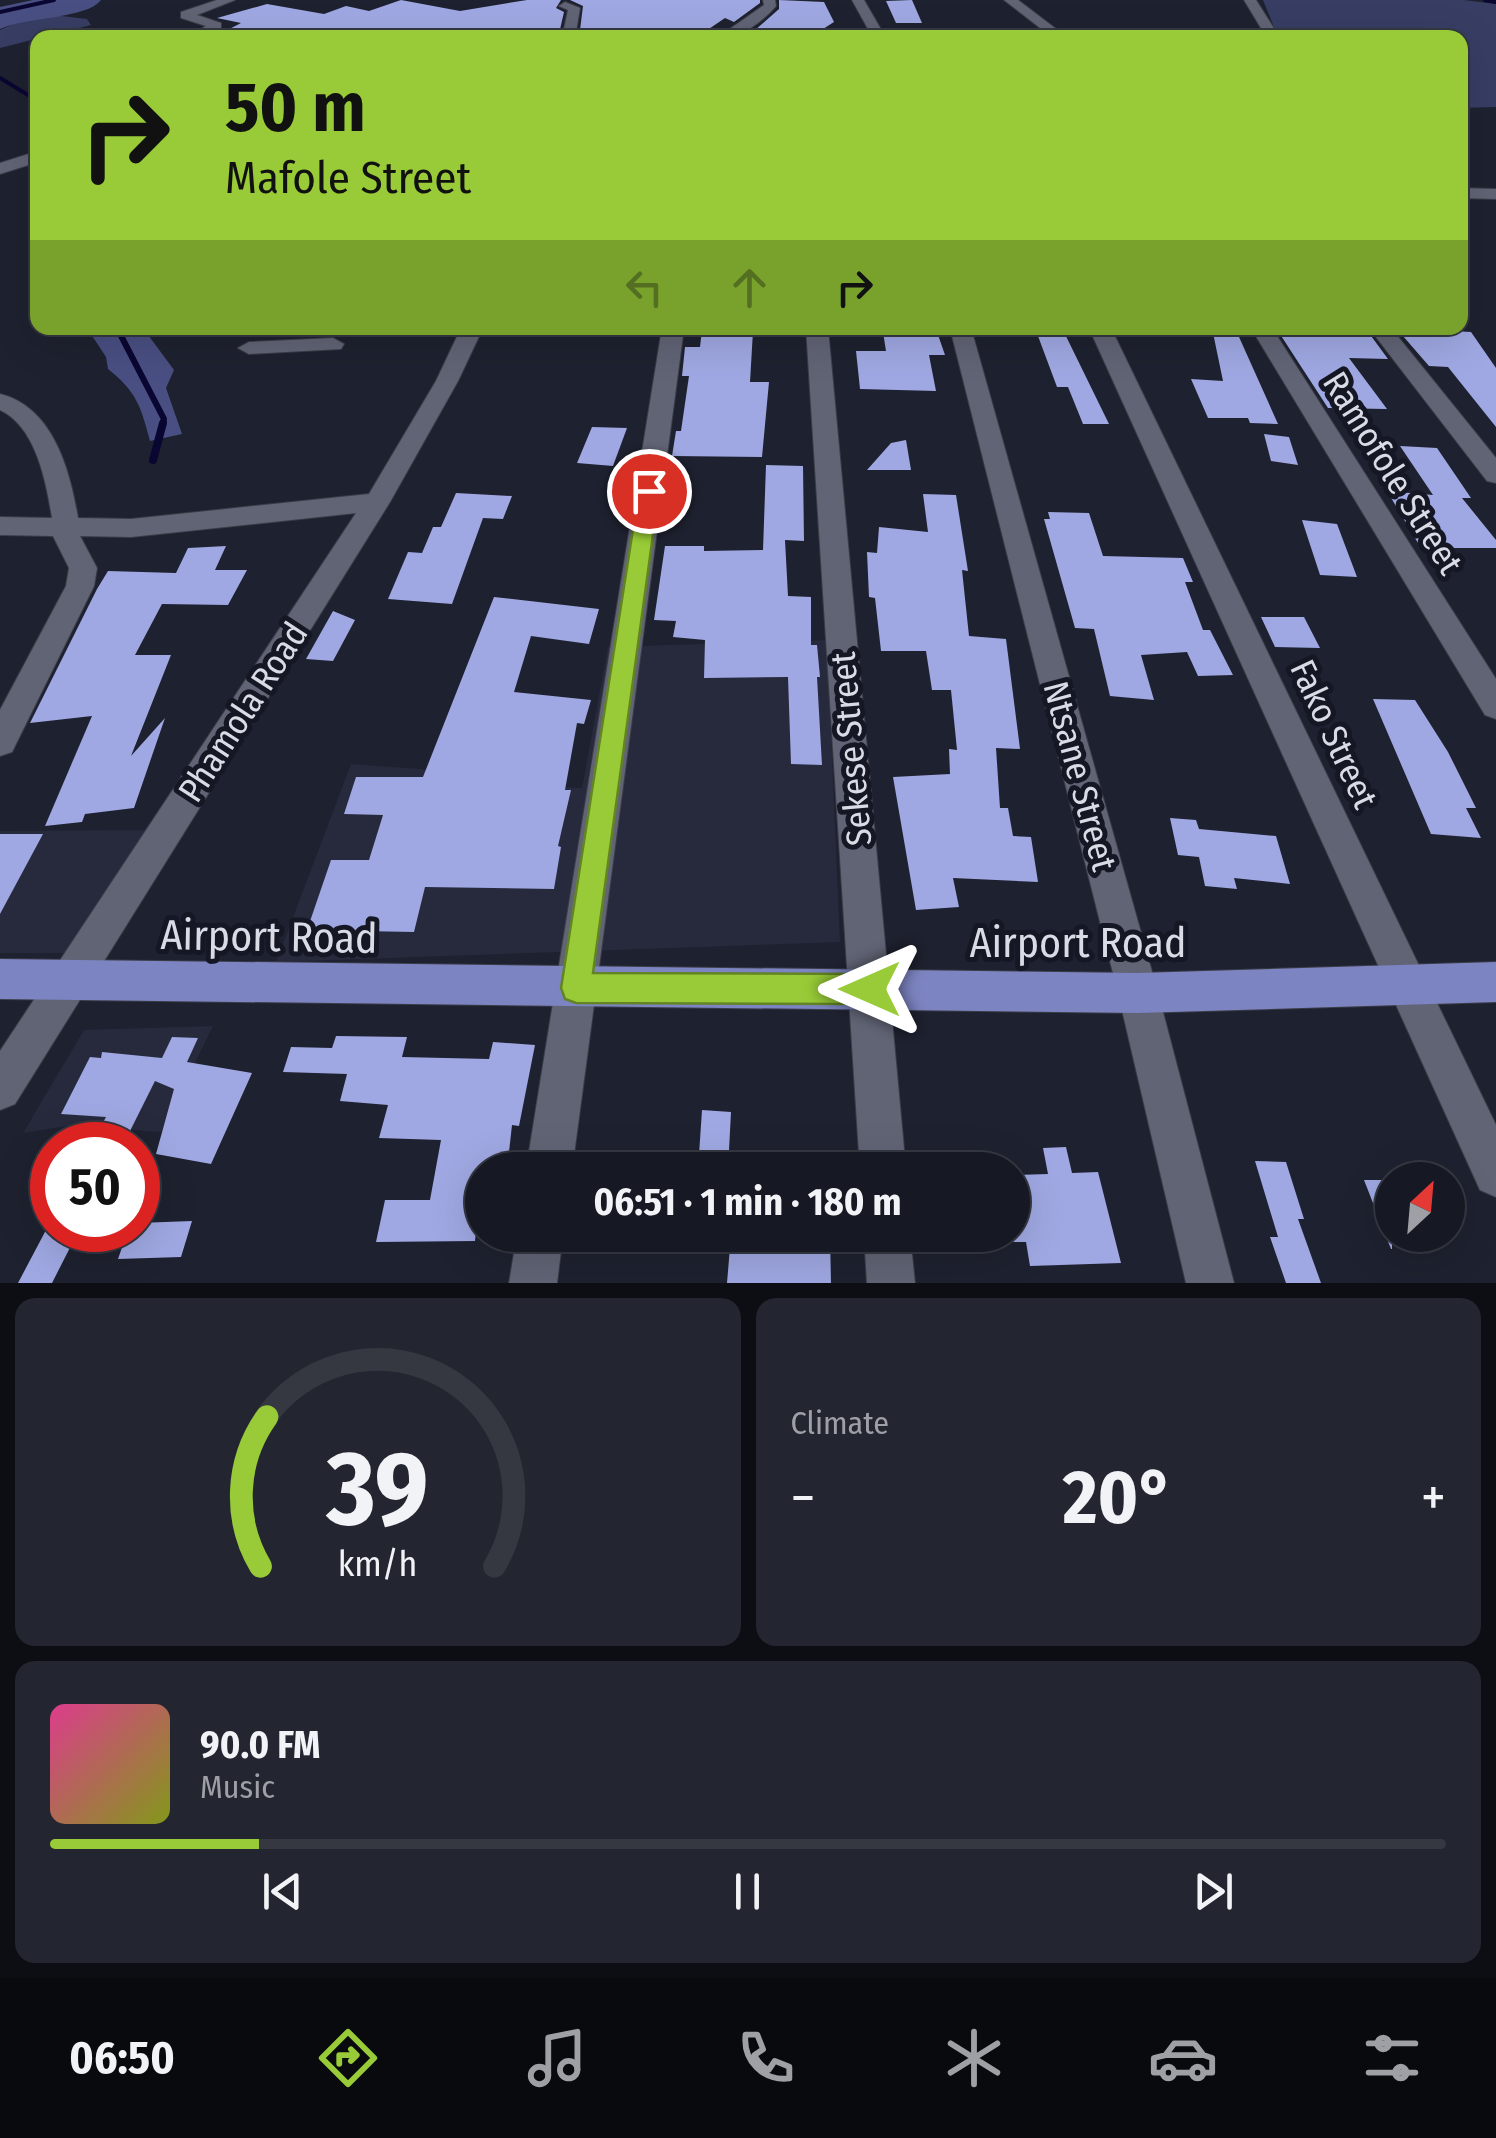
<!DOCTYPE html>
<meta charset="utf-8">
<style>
body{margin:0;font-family:"Fira Sans Condensed",sans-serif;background:#232630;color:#f1f3f6;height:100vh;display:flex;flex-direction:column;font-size:38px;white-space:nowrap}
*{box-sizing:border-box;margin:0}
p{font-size:32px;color:#9ea0a6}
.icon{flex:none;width:55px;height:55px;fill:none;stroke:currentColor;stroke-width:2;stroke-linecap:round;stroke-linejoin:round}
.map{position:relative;height:1283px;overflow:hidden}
.sheet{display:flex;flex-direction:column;gap:15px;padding:15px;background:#0c0e13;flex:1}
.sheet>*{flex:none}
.guide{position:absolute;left:30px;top:30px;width:1438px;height:305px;border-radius:20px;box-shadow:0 10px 40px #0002,0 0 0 2px #353841;background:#98cb37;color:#111;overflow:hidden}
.needle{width:65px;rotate:26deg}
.tools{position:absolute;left:1375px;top:1162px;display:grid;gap:20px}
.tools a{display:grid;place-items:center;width:90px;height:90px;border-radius:50%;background:#161923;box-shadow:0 10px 40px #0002,0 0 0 2px #353841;font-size:50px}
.speed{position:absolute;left:30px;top:1122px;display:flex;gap:20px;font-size:50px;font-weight:700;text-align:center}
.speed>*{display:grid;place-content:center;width:130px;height:130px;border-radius:50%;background:#161923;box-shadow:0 10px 40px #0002,0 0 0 2px #353841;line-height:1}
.speed .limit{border:15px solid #d22;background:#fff;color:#111}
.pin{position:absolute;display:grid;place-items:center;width:85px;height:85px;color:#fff;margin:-42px;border:5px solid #fff;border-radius:50%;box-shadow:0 2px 10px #0007}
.me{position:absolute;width:110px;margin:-55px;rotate:270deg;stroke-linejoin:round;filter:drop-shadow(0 0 8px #0008)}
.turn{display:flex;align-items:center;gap:35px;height:210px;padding:0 30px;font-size:45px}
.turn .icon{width:130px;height:130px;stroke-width:2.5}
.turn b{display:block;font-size:70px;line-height:85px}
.lanes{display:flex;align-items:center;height:95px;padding:0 30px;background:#0003;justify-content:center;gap:50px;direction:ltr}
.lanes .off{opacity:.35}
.big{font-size:75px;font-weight:700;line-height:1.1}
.sheet .widget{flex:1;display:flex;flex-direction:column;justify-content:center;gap:15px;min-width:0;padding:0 35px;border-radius:20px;background:#232630}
.sheet .dial{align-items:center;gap:0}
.dial svg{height:260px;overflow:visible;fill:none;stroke:#353841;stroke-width:7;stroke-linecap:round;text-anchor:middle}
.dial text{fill:#f1f3f6;stroke:none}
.song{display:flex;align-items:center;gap:30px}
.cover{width:120px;height:120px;border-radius:15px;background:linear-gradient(135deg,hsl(330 70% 55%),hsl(70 70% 35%))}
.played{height:10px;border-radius:5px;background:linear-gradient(90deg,#98cb37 15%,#353841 15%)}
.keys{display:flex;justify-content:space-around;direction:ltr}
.heat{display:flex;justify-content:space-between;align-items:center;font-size:55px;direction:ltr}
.sheet .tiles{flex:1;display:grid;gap:15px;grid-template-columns:1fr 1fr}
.widget:last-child{grid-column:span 2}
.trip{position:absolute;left:465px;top:1152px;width:565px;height:100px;border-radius:50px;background:#161923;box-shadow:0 10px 40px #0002,0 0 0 2px #353841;font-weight:700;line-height:100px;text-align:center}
.tab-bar{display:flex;height:160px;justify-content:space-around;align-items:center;background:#090a0e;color:#9ea0a6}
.tab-bar .icon{width:70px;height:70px}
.tab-bar .on{color:#98cb37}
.tab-bar b{font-size:45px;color:#f1f3f6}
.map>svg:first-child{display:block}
.built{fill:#272a3d}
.green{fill:#383d64}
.forest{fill:#494f82}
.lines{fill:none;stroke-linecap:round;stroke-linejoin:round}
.stream-far2{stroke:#0a0632;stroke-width:4}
.stream-far1{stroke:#0a0632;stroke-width:6}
.stream{stroke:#0a0632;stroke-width:8}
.building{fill:#9fa8e2}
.minor-casing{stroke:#3b3c48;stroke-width:2}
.major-casing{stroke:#3b3c48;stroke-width:2}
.minor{fill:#616475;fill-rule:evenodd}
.major{fill:#7c84c1;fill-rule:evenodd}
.route{fill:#98cb37;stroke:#638424;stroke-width:2.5}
.labels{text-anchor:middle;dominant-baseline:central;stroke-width:10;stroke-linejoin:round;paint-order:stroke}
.street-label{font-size:35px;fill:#d9dbe5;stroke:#151725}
.near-street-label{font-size:42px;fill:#d9dbe5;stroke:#151725}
</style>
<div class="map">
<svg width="1496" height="1283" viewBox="0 0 1496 1283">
<rect width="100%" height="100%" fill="#1e212f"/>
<path class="built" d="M827,640L840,942L276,962L351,764L434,770V782L582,788L608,647Z
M154,830L73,953H0V831Z
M213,1026L161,1132L73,1125L23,1133L84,1030Z"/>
<path class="green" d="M1263,0H1464L1496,4V107L1460,108V38L1278,37Z
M53,15L87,19L91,25L0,48V30L24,19Z"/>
<path class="forest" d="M33,0H101C87,19 25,17 0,29V7Z
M87,328H143L174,370L166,388L182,434L150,441C141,407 137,392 108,369L106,357Z"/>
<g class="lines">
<path class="stream-far2" d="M1485,0L1496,2
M0,12L54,0
M0,78L38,101"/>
<path class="stream-far1" d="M117,328L164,419L162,426"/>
<path class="stream" d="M153,460L163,423"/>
</g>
<path class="building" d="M401,0L460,11L527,0H561L556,8L564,12L558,38L492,30L491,38H212L241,23L217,18L267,4L324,14L346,6L369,11Z
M570,0H760V3L734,22L725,18L700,35L658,33L650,38L593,28L588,38H579L583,6Z
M779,0L824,2L834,22L812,36L784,31L768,35L755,30L779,9Z
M912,0L922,23H896L886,1Z
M1035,328H1062L1109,424H1083L1068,387H1057Z
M1212,328H1235L1278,424L1250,423L1248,418H1208L1191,379L1223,381Z
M1276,328L1366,329L1388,359L1349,358L1387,409L1328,408Z
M1396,328L1471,332L1496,368V427L1448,367L1429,366Z
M702,330L753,331L750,382H769L762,457L672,456L676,431H681L689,376H682L685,347H700Z
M883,332H937L945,355H929L936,391L860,389L856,351H886Z
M592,427L627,428L613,466L577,463Z
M1264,434L1289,437L1298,465L1271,461Z
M906,440L911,470H867L891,443Z
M1400,446L1437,448L1471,498H1462L1496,540V548H1421L1387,491L1433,495Z
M766,465L803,466L804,541L785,540L788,596L811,597V645H817L820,677H817L822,765L791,764L788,677L704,678L705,640L673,637L676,621L654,620L665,546H704V551L763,550Z
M456,493L512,496L503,519L483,518L452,604L388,599L408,552L422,553L433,527H441Z
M923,494L956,495L968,571L962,570L969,636L1006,639L1020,749L996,748L1000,808H1008L1013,836L1031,837L1038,882L953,878L959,907L916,910L893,777L950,774L949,749L957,750L951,690H932L926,651H881L875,598L869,597L867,552L877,553L879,527L928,532Z
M1048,512L1089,513L1103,556L1183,558L1193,582H1185L1203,630H1210L1233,675L1198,676L1187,652L1141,655L1154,700L1110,696L1094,629L1075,628L1044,519H1050Z
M1302,520L1337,524L1357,577L1320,575Z
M226,546L215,570H247L228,605L162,604L135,655H171L131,756L165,718L134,808L85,814L82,822L45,826L92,716L30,723L97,589L108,571L176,573L188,548Z
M494,597L599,609L589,644L531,636L514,692L591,700L584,724L577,723L565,790H571L558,846L561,847L554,889L425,887L414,932L307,930L331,860H369L383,815L344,814L356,777H423Z
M333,611L355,620L333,661L306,659Z
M1261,617H1304L1320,648L1275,647Z
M1373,699L1415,700L1448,752L1476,808H1466L1481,838L1431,834Z
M1170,818L1196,820L1199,829L1276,836L1290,884L1234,878L1237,889L1205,886L1199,857L1178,855Z
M0,834H43L0,914Z
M336,1036L407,1037L402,1057L489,1059L493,1042L535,1045L519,1126L512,1125L507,1170H482L475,1241L376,1242L385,1200H430L441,1140L379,1138L388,1105L340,1101L347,1074L283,1072L291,1047L332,1048Z
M172,1037L198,1038L187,1062L252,1073L211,1164L156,1154L174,1089L155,1081L123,1145H91L106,1117L61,1114L90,1057L101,1058L102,1052L162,1058Z
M702,1110L731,1112L728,1170L698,1169Z
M1066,1147L1072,1173L1098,1172L1121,1263L1030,1266L1026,1242H1012V1175L1048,1174L1043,1148Z
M1255,1161L1286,1162L1304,1219H1298L1321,1283H1286L1270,1237H1278Z
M1364,1180H1392V1249H1391Z
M192,1221L181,1257L118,1259L128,1230H138V1223Z
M46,1230H79L52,1283H18Z
M731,1235H830L831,1283H727Z"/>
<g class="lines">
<g class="minor-casing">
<path id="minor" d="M217,0H235L197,15L221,23V29L202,38H185L206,26L181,18V12Z
M763,0H775L776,6C760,24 741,38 717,38L764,5Z
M852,0H864L886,38H873Z
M1004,0H1018L1068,38H1053Z
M1244,0H1256L1280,38H1267Z
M565,2L580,8L575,38H562L568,10L559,6Z
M38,151V162L0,174V163Z
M1460,188L1496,189V199L1460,198Z
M461,328H483L458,381L390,502L15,1104L0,1110V1051L356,513L131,537L80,536L97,568L94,586L12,752L0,756V710L66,586L69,568L53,536L0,535V517L52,518C46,481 36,427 0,410V394C53,407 70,470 78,518L131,519L369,494L436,381Z
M662,328H684L572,1170H526Z
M806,328H828L906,1170H860Z
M950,328H971L1158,993L1234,1283H1186L1118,993Z
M1089,328H1111L1496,1125V1197L1480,1190Z
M1251,328H1272L1496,679V719L1485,715Z
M1369,328H1391L1496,458V483L1487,481Z
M333,338L344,344L341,349L249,354L238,348L249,342Z
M517,1235H563L557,1283H509Z
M864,1235H910L915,1283H867Z"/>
</g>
<g class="major-casing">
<path id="major" d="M0,959L1138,973L1496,962V1002L1138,1013L0,999Z"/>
</g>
<use href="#minor" class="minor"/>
<use href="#major" class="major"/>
</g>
<path class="route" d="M649,485L659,491L593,973L870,974L881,979L885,989L881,1000L870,1004L576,1003L565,999L561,988L639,491Z"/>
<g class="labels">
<g class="street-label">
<text transform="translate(1393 473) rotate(58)">Ramofole Street</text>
<text transform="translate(243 712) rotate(-57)">Phamola Road</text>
<text transform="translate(1334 734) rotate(65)">Fako Street</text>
<text transform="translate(851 749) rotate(-95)">Sekese Street</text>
<text transform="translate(1080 776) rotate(75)">Ntsane Street</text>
</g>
<g class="near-street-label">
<text transform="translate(269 937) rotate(1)">Airport Road</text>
<text x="1078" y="943">Airport Road</text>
</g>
</g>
</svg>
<div class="tools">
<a><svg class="needle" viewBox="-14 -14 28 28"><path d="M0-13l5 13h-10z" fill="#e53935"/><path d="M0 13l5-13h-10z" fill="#9ea0a6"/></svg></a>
</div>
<div class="speed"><div class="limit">50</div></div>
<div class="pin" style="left:649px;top:491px;background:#d93025"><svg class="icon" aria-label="arrive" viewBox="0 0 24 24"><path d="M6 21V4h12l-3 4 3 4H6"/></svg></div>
<svg class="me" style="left:870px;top:989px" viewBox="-20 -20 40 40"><path d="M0-17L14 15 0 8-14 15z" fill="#98cb37" stroke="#fff" stroke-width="4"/></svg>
<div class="trip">06:51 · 1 min · 180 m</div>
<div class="guide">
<div class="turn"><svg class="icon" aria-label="right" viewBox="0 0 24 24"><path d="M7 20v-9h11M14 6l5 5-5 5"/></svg><div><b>50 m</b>Mafole Street</div></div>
<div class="lanes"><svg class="icon off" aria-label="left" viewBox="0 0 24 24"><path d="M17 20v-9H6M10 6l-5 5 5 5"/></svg><svg class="icon off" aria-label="ahead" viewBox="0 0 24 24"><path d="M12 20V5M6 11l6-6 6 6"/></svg><svg class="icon" aria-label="right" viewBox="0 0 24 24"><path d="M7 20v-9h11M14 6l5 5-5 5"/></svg></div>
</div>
</div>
<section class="sheet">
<div class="tiles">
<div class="widget dial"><svg viewBox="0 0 100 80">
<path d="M14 69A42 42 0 1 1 86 69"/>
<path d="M14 69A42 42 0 0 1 16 23" stroke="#98cb37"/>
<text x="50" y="56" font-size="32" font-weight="700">39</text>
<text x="50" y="72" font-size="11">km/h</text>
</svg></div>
<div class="widget"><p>Climate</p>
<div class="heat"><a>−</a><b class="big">20°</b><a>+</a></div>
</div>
<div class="widget">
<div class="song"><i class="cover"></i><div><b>90.0 FM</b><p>Music</p></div></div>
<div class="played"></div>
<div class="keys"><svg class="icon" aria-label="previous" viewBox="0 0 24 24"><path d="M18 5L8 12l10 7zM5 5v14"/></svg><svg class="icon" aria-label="pause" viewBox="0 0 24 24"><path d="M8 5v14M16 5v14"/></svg><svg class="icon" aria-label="next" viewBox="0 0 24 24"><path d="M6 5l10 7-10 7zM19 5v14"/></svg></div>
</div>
</div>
</section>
<nav class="tab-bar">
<b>06:50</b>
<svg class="icon on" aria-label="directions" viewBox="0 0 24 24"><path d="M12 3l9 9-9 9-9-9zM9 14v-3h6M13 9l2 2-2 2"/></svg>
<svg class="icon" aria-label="music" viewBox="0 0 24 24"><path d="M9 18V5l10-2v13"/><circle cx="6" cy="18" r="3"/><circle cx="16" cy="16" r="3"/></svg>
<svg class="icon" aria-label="phone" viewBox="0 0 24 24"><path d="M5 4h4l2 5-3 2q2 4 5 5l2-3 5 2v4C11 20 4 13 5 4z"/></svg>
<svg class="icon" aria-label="climate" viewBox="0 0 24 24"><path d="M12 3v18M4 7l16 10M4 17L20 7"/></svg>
<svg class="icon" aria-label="car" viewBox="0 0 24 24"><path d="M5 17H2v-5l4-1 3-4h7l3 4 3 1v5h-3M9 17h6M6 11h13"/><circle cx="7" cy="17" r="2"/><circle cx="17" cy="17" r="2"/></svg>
<svg class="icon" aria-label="filters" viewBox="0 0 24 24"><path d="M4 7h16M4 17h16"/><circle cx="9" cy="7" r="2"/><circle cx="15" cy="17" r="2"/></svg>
</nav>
